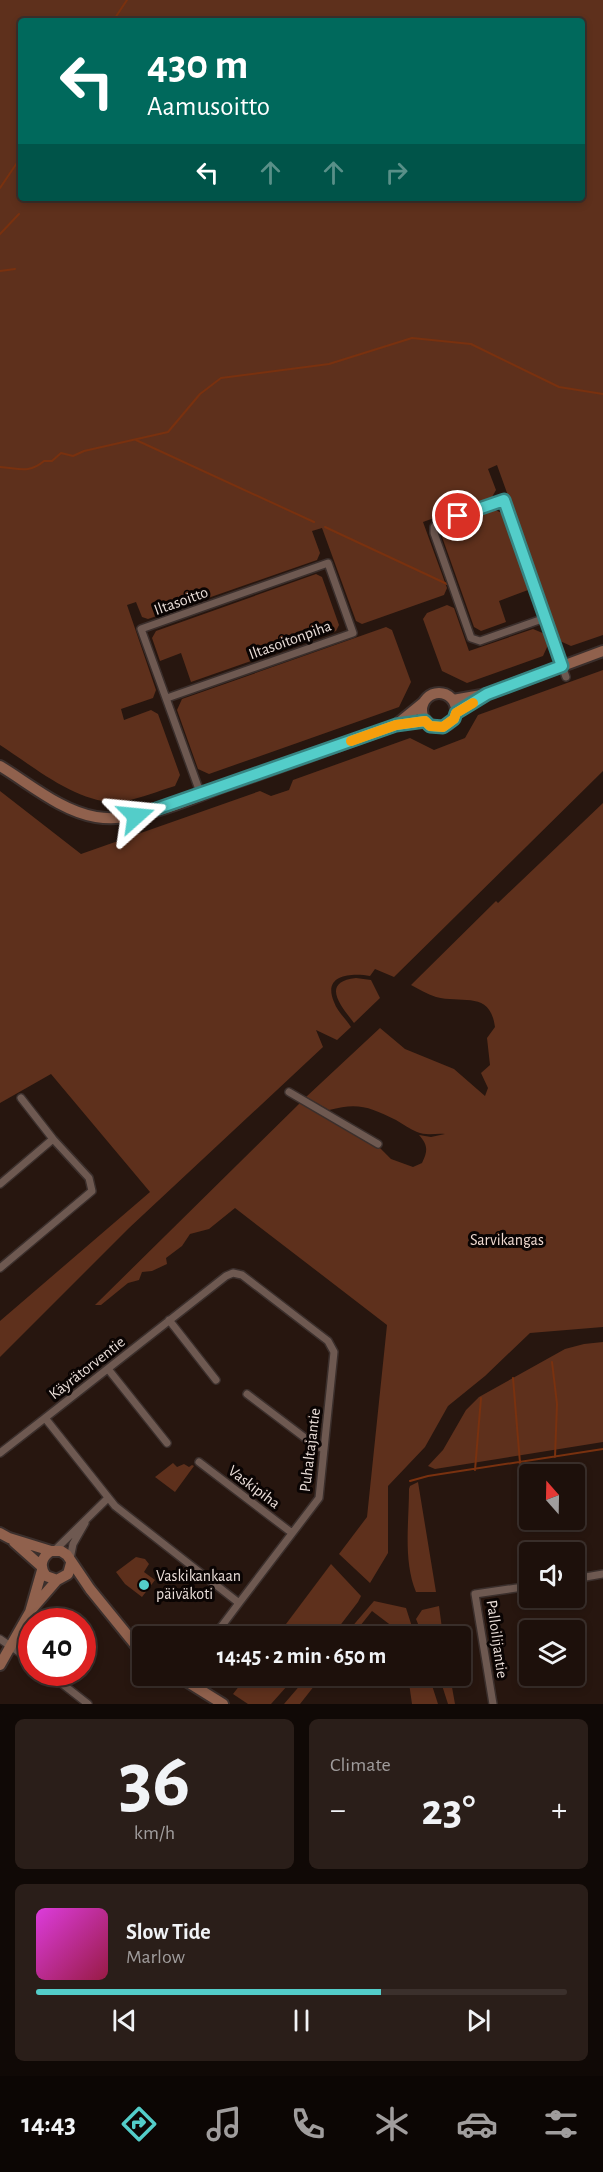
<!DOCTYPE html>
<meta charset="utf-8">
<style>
body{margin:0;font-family:"Alegreya Sans",sans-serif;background:#2a1e19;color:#f1f3f6;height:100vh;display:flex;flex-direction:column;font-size:22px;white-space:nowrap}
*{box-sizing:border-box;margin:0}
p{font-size:20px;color:#a09d9d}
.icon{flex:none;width:33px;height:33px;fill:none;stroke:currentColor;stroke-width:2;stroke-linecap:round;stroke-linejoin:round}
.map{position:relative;height:1704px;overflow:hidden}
.details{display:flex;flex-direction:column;gap:15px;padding:15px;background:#100906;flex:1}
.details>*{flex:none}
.guide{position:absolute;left:18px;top:18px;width:567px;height:183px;border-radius:6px;box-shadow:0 3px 9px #0003,0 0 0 2px #3b302c;background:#00695c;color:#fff;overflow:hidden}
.needle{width:39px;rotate:340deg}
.fabs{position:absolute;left:519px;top:1464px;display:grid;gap:12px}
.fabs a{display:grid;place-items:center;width:66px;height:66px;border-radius:6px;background:#1d100b;box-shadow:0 3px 9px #0003,0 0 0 2px #3b302c;font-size:30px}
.speed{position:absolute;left:18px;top:1608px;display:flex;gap:12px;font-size:30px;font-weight:700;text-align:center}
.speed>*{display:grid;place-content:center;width:78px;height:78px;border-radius:50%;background:#1d100b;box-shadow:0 3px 9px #0003,0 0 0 2px #3b302c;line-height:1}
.speed .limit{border:9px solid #d22;background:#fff;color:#111}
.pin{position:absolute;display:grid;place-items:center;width:51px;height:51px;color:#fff;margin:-26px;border:3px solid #fff;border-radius:50%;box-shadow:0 2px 6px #0007}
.me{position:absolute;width:66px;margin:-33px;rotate:72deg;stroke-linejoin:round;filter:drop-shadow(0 0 4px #0008)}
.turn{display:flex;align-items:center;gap:21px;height:126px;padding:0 30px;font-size:27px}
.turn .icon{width:78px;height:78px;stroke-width:2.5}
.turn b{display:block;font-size:42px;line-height:51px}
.lanes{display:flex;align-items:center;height:57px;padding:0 30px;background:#0003;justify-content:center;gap:30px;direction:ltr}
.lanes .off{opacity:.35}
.big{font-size:45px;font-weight:700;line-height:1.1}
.details .card{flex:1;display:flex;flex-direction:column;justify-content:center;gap:9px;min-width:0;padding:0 21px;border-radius:9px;background:#2a1e19}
.details .dial{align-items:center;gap:0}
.dial b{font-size:78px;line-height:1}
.song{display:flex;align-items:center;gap:18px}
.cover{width:72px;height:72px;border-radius:9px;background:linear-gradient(135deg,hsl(300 70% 55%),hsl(340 70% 35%))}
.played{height:6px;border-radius:3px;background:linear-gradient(90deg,#53cdc9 65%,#3b302c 65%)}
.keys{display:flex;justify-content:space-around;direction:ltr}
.heat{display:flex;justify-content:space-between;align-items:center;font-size:33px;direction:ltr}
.details .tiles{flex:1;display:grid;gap:15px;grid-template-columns:1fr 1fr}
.card:last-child{grid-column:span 2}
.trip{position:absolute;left:132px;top:1626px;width:339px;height:60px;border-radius:6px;background:#1d100b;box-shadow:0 3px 9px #0003,0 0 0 2px #3b302c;font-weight:700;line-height:60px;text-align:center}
.tabs{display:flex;height:96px;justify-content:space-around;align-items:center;background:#0c0604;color:#a09d9d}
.tabs .icon{width:42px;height:42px}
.tabs .on{color:#53cdc9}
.tabs b{font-size:27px;color:#f1f3f6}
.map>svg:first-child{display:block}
.green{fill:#5e301c;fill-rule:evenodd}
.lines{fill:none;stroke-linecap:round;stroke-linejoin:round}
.stream{stroke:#79310f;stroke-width:2}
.street-casing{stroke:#3b2f2c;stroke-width:10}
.secondary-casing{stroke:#3b2f2c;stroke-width:14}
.street{stroke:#6e5951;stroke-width:7}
.secondary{stroke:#90614d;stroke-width:10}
.route-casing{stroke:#368583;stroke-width:15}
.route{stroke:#53cdc9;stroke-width:10}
.slow{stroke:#f59e0b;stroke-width:10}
.poi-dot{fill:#53cdc9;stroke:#0a0403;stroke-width:2}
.labels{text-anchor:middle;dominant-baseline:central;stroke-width:6;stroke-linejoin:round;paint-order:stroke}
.street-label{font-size:16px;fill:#ebdfda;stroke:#0a0403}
.park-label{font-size:16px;fill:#f1dbd2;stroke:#0a0403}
.poi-label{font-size:16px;fill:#ebdfda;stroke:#0a0403;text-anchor:start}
</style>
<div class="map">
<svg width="603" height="1704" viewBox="0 0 603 1704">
<rect width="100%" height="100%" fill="#27160f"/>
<path class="green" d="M0,0H603V635L571,646L560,641L497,465L488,469L496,490L492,497L423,522L447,588L444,595L362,624L356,621L322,528L312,531L320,553L317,560L148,619L142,617L136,602L127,605L156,690L153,698L121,709L124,720L151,710L158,714L180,775L175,786C158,791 142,798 125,801C83,809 33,766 0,745ZM21,21H582V198H21Z
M495,510L502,513L528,590L499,601L506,622L481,631L474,627L441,534L444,527Z
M316,574L322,577L339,625L336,631L191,682L181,653L160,661L152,638L156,631Z
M447,605L454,608L469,651L533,629L545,634L548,645L543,656L467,683L442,671L423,619L427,613Z
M386,627L392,630L411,682L399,707L209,774L198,769L177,710L182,699Z
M603,670V771L394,977L375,969L370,976C352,973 322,974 334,1002C337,1011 346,1019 351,1027L337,1040L316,1030L323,1047L129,1228L0,1357V1321L150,1192L51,1074L0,1103V791L81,854L260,791L271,796L289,790L293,780L410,738L434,750L465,738L478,715Z
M603,803V1327L530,1333L485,1376L448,1406L425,1447L388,1486V1553L370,1583L339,1554L367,1517L387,1325L235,1208L209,1229L190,1234L182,1246L166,1258L167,1264L152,1271L142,1272L139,1280L128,1283L101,1305H95L300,1103L380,1148L391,1159L413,1167L422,1163C428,1151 428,1145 419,1135L431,1137L445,1134C436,1133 426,1136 417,1132C410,1129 403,1124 396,1120C370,1107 358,1102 329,1110L306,1097L380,1028L405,1049L454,1069L485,1096L488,1088L481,1073L490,1065L487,1038L495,1027C490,990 463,1004 436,997C427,994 419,989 411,985L496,901L498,903Z
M356,978L371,980L380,998L354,1023C341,1006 320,982 356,978Z
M603,1342V1442L435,1469L428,1466L443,1450L466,1410L479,1397L565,1349L584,1344Z
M173,1463L177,1467L184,1464L189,1467L192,1465L194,1466L175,1492L155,1477Z
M418,1482L436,1592H416C403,1560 409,1523 409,1489L410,1486Z
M136,1557L145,1559L149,1564L144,1572L155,1580L142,1597L125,1584L116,1572Z
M331,1564L361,1596L358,1602L332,1636H277Z
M374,1601L406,1608L415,1636H401V1633L372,1611L352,1636H344Z
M439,1606L443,1636H423L416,1619L422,1610Z
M247,1676H296L271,1704H248L233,1694Z
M308,1676H322L300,1704H284Z
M408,1676H429L438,1704H412Z
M439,1676H450L455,1704H448Z"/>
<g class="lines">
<path class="stream" d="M113,21L127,0
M0,188L21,157
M0,234L19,214
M0,271L15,269
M136,440L314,522
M0,467C18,468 29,474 44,461H52L61,453L73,456L84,451L168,432L200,394L221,378L329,364L412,338L471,344L559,387L603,394
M325,527L447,584
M552,1362L557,1404L555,1457
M513,1378L520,1463
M475,1470L481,1398
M410,1481L428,1476L603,1449"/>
<g class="street-casing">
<path id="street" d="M545,618L480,641L471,638L434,533V527L437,523L504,500L566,677
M167,698L353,633L328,563L141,629L201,795
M289,1092L378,1144
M0,1184L53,1139
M0,1268L92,1191L89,1178L53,1139L21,1098
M233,1273L242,1275L328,1341L334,1352L319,1498L239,1603L115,1506L45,1418L226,1276Z
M169,1320L216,1380
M108,1369L167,1443
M247,1394L313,1444L324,1449
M0,1453L45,1418
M199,1462L292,1533
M54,1551L108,1498
M70,1559L73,1544L85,1523
M574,1579L603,1574
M218,1631L239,1603
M0,1639L32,1661
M47,1672L88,1704
M493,1704L475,1594L530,1586"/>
</g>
<g class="secondary-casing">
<path id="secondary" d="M422 710a17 17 0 1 1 34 0a17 17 0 1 1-34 0Z
M487,694L603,651
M453,700L487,694L456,713
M423,703L396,725L425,721
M0,766C30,784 61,811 96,817C138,824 189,799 228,785C284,766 340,745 396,725
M0,1533L9,1538L51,1551
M14,1542L41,1566
M71,1563L68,1574L57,1580L46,1576C39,1567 41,1557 51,1551H61L67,1555L90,1589L142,1653
M32,1609L57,1580
M0,1665L30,1612L42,1570
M178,1676L223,1704"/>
</g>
<use href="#street" class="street"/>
<use href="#secondary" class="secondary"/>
</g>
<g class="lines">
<g class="route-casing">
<path id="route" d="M136,816L396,725L425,721L430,726L443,727L454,719L456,713L487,694L562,666L504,500L458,516"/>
</g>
<use href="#route" class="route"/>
<path class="slow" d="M351,741L396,725L425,721L430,726L443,727L454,719L456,713L473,703"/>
</g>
<circle class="poi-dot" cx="144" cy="1585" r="6"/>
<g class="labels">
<g class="street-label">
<text transform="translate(181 601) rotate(-20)">Iltasoitto</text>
<text transform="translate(290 640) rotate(-20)">Iltasoitonpiha</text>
<text transform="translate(87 1368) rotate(-38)">Käyrätorventie</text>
<text transform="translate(310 1450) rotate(-83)">Puhaltajantie</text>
<text transform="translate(254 1487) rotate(37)">Vaskipiha</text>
<text transform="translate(497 1639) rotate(82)">Palloilijantie</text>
</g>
<g class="park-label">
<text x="507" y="1240">Sarvikangas</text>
</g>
<g class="poi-label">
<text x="156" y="1576">Vaskikankaan<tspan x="156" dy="18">päiväkoti</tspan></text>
</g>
</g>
</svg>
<div class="fabs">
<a><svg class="needle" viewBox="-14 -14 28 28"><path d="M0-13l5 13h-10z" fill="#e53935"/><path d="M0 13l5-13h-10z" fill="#a09d9d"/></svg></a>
<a><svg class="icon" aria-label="sound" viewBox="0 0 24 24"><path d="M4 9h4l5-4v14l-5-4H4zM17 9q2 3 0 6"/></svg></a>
<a><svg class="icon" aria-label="layers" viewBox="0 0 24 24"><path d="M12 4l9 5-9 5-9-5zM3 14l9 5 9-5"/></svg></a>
</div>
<div class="speed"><div class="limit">40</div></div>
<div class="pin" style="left:458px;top:516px;background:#d93025"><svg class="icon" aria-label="arrive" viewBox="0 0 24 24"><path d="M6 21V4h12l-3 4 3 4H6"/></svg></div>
<svg class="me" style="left:136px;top:816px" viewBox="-20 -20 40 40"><path d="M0-17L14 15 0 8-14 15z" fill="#53cdc9" stroke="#fff" stroke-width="4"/></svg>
<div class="trip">14:45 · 2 min · 650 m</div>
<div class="guide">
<div class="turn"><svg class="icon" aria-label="left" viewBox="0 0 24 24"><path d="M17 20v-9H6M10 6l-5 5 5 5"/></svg><div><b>430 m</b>Aamusoitto</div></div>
<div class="lanes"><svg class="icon" aria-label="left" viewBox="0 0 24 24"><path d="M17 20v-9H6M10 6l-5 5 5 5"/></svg><svg class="icon off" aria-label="ahead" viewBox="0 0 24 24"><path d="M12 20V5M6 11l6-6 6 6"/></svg><svg class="icon off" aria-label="ahead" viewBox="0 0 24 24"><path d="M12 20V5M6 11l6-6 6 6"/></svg><svg class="icon off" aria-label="right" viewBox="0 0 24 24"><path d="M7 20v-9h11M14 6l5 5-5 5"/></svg></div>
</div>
</div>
<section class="details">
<div class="tiles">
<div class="card dial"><b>36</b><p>km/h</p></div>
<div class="card"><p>Climate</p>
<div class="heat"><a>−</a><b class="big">23°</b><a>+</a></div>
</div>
<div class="card">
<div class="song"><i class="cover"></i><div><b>Slow Tide</b><p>Marlow</p></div></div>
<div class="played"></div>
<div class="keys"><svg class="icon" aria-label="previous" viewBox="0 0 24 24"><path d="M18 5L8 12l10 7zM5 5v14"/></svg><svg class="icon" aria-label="pause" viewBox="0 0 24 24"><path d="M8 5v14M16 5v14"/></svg><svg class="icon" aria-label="next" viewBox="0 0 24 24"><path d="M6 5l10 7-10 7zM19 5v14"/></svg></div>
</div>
</div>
</section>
<nav class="tabs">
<b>14:43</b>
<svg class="icon on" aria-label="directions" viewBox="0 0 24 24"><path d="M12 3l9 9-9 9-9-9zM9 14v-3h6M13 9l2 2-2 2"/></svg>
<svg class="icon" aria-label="music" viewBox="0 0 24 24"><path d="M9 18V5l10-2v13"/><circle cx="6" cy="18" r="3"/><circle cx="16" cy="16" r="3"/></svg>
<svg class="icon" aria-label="phone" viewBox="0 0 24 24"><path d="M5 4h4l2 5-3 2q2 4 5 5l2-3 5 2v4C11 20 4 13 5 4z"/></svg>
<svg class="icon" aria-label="climate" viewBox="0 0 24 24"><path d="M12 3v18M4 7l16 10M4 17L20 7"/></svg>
<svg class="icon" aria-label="car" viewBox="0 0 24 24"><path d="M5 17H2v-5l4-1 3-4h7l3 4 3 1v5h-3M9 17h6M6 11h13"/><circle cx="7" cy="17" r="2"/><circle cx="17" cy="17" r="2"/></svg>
<svg class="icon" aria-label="filters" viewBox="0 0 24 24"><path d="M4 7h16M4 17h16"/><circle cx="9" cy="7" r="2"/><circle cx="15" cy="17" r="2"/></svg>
</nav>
